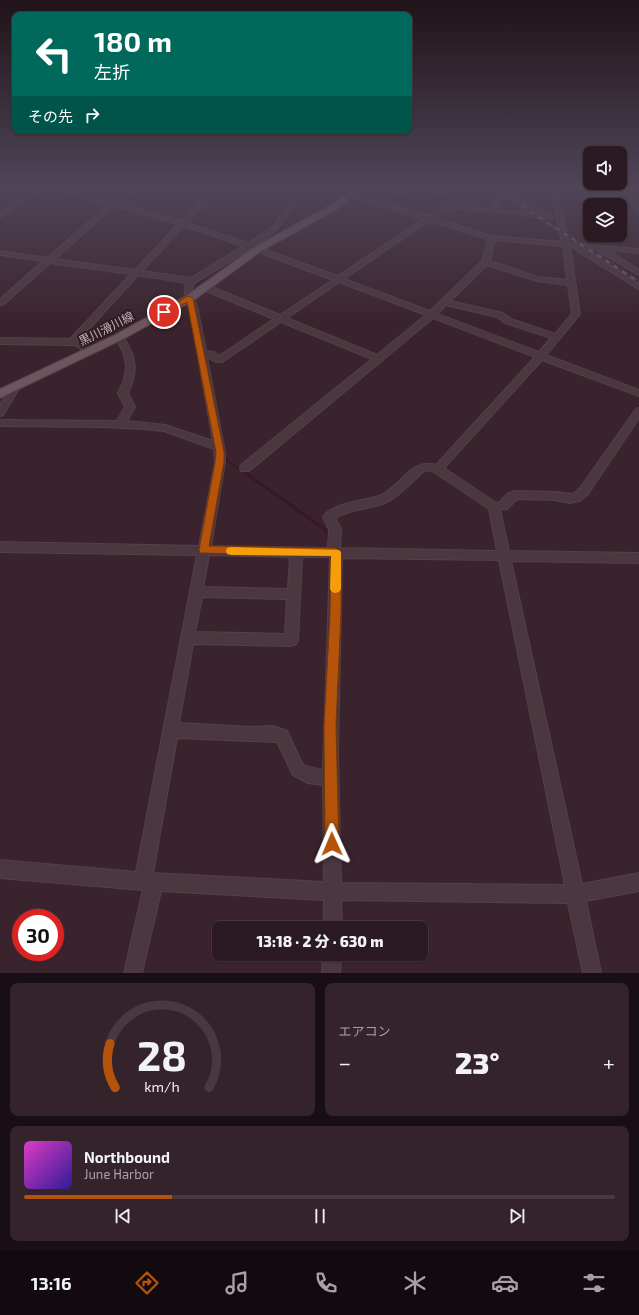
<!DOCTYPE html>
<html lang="ja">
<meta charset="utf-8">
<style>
body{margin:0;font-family:"Exo 2","Noto Sans JP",sans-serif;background:#34232a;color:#f1f3f6;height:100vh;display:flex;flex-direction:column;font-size:15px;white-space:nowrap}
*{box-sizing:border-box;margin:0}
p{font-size:13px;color:#a6a1a5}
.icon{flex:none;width:22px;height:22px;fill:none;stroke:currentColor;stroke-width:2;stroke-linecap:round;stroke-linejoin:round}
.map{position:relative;height:973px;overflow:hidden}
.panel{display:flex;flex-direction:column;gap:10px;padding:10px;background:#180e13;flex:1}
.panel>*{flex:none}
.guide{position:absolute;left:12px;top:12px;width:400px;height:122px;border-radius:8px;box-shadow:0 1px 3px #0004,0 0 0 1px #483840;background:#00695c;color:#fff;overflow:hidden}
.tools{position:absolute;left:583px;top:146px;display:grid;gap:8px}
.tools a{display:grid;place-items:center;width:44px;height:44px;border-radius:8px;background:#2c1a22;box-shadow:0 1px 3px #0004,0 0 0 1px #483840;font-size:20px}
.speed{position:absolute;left:12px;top:909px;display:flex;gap:8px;font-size:20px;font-weight:700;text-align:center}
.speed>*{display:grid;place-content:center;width:52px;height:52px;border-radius:50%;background:#2c1a22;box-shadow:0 1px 3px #0004,0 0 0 1px #483840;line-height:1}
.speed .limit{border:6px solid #d22;background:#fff;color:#111}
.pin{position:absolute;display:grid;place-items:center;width:34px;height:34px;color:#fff;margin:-17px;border:2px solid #fff;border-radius:50%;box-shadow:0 1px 4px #0007}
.me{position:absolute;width:44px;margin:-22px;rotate:359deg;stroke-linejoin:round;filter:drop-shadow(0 0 3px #0008)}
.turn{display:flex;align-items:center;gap:14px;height:84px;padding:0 16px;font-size:18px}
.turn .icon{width:52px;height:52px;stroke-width:2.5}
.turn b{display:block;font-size:28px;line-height:34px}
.then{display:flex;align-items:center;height:38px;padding:0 16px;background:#0003;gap:8px;font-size:15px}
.big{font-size:30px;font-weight:800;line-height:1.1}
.panel .tile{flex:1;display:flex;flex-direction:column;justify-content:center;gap:6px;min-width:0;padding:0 14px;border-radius:8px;background:#34232a}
.panel .dial{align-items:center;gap:0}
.dial svg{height:104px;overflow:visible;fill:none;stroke:#483840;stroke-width:7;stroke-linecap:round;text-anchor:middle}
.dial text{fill:#f1f3f6;stroke:none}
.song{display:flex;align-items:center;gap:12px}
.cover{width:48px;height:48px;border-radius:6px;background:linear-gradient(135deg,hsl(310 70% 55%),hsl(250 70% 35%))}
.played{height:4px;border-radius:2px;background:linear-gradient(90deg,#b45309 25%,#483840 25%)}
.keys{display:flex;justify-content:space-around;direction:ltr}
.heat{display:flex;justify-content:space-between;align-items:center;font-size:22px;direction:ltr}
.panel .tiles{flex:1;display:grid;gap:10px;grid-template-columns:1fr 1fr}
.tile:last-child{grid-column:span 2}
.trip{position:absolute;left:212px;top:921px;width:216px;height:40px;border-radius:8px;background:#2c1a22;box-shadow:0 1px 3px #0004,0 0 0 1px #483840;font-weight:800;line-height:40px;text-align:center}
.dock{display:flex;height:64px;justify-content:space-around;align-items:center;background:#120a0e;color:#a6a1a5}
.dock .icon{width:28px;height:28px}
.dock .current{color:#b45309}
.dock b{font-size:18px;color:#f1f3f6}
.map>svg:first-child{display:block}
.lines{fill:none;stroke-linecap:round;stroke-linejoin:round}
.stream-far2{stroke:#391724;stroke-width:1.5}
.stream-far1{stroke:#391724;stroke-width:2}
.stream{stroke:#391724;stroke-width:3}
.minor-casing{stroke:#544048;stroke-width:2}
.major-casing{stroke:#544048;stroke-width:2}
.minor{fill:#4b373f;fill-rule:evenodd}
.major{fill:#6c555e;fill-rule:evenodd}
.rail-casing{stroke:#725963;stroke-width:2.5}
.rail{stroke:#301c24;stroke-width:1.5;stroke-dasharray:5;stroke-linecap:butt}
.route{fill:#b45309;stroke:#753606}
.slow{fill:#f59e0b}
.labels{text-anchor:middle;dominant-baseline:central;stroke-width:4;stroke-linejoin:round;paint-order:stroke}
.far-street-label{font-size:12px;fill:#c7b2ba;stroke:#301c24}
</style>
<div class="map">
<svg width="639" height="973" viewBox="0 0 639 973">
<rect width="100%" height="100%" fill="#3b232d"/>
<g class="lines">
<path class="stream-far2" d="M0,213L37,187
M256,245L278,231L308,187
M192,288L210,274L252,248
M194,296L198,312"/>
<path class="stream-far1" d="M224,455L227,461L248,475"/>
<path class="stream" d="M247,474L323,528L328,534L329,542"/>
<g class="minor-casing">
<path id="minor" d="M38,187H45L0,218V213Z
M49,187H58L112,201L128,187H135L118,203L182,221L214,187H220L187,223L248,243L273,227L300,187H306L278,229L255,246L338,276L423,219L349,196V194L374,200L410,187H418L381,202L428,216L457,200L438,194V192L461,197L468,187H474L466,199L458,205L493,209L492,202L504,190L500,187H512L511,190L552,216V218L453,208L434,218L493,236L562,242L550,187H556L569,243L639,249V253L608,250L639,270V275L599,252V250L584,248L639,284V289L576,250V248L570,247L580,314L546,355L639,390V396L542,360L444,468L496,503L500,502L507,494L515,491L555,492L573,494L580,488L636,409L639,408V418L588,494L580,501L570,503L555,500L517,499L507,509L500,510L509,551L639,553V563L511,561L582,884L639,873V891L586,901L601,973H583L568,903L341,900L342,928H324V900L161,891L142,973H124L143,890L0,878V860L136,872L197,555L0,552V542L199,546L215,462L214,449L164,431L144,429L103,427L0,426V420L117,421L125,407L118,393C130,372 128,357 115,337L119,334L122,335C136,355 139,371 128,393L135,407L127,421L165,425L213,441L189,306C186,297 182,291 187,283L138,275L78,341L84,342L92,352L91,354H85L78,346L72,345L0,344V338L70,339L131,274L50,263L3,305H0V299L43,261L0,255V251L47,258L108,205ZM508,193L539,214L500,210L498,202ZM114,206L178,224L135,270L55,259ZM429,221L488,239L482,261L430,311L344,279ZM184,226L243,246L191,278L142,271ZM495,240L563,246L567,280L538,277L490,261ZM250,249L333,280L280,315L207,285H201V289L274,319L219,356L214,352L206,351L197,306L192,293V288L195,283ZM487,265L537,281L568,285L572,314L555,334L511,319L503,313L450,301ZM339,282L426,315L377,355L287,318ZM446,305L497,317L505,323L551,338L539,352L437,314ZM433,318L535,357L436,465C411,457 400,488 379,496C364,501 331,503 323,517L329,529L328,548L211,546L225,462V453L207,357L216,362H222L281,322L372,359L241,465L240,468L241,471H249ZM425,470L434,472L489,509L497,551L340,548L341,529L335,518C351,508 372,510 389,501C400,495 415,479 425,470ZM209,555L290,557L288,589L203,587ZM302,557H330L323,770L309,767L303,765L287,731L273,726L251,727L179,723L193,644L291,646L296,644L298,640ZM342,558L499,560L565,885L341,883L338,751ZM202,597L287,599L285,634L195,632ZM177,738L277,742L293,775L308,783L323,785L324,882L153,873Z
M334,187H348L360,190L357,192Z
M624,187H630L639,205V214L636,212Z
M15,384L20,387L3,415L0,416V405L12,385Z
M323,954H341L340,973H322Z"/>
</g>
<g class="major-casing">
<path id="major" d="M355,187H364L337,209L261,251L194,300L123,339L0,398V389L115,335L186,296L255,247L331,205Z"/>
</g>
<use href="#minor" class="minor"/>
<use href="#major" class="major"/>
<g class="rail-casing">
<path id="rail" d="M492,187L639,282"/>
</g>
<use href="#rail" class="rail"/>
</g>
<linearGradient id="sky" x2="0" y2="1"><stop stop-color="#201319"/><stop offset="0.58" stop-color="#4f4557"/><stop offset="1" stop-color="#4f4557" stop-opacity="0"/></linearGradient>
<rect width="639" height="323" fill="url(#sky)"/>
<path class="route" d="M188,296L193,298L224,452V462L209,546L336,548L339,550L341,552V614L336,725L339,844L337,848L332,850L327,848L325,844L324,725L330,614L331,556L200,553L199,550L215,462L216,452L187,302L167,314L161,312Z"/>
<path class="slow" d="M231,547L339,550L341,552V589L339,592L335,593L332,592L330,589L331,556L231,555L227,554L226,551L227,548Z"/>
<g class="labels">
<g class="far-street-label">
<text transform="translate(106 328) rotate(-27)">黒川滑川線</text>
</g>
</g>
</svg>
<div class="tools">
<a><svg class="icon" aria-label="sound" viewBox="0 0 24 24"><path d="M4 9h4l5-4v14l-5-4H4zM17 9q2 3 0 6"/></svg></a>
<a><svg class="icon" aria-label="layers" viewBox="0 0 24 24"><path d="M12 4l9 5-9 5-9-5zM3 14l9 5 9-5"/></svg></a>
</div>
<div class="speed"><div class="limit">30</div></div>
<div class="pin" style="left:164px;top:312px;background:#d93025"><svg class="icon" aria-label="arrive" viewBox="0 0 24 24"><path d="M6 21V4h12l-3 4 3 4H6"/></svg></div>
<svg class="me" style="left:332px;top:844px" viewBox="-20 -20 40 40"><path d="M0-17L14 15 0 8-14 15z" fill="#b45309" stroke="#fff" stroke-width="4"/></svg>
<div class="trip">13:18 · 2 分 · 630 m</div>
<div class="guide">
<div class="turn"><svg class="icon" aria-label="left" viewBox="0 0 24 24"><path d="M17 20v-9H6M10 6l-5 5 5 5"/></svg><div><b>180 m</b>左折</div></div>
<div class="then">その先<svg class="icon" aria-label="right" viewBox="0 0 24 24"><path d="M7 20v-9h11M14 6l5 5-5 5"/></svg></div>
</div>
</div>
<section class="panel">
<div class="tiles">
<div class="tile dial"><svg viewBox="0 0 100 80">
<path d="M14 69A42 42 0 1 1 86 69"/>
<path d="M14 69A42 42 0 0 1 10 35" stroke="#b45309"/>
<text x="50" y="56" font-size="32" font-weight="700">28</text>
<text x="50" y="72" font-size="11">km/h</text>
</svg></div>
<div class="tile"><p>エアコン</p>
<div class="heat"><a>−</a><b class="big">23°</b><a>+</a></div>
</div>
<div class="tile">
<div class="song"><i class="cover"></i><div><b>Northbound</b><p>June Harbor</p></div></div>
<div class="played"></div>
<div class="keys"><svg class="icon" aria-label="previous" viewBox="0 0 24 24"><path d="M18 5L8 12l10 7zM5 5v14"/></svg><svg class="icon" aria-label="pause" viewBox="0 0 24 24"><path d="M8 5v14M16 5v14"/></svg><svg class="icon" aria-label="next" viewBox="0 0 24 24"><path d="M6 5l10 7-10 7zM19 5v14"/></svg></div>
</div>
</div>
</section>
<nav class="dock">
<b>13:16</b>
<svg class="icon current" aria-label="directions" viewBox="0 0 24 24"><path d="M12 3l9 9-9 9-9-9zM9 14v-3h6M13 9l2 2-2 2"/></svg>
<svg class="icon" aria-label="music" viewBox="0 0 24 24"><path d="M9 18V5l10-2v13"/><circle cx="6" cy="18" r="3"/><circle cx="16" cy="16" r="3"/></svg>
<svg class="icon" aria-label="phone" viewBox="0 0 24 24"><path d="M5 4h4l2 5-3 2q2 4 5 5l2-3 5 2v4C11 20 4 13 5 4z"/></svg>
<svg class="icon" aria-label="climate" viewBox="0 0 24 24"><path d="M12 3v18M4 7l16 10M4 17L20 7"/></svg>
<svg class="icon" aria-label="car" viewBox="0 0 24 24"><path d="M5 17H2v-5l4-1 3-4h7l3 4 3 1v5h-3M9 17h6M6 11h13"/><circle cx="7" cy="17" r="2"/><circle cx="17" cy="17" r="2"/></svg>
<svg class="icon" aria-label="filters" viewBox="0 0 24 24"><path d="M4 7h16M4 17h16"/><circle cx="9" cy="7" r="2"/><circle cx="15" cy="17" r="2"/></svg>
</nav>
